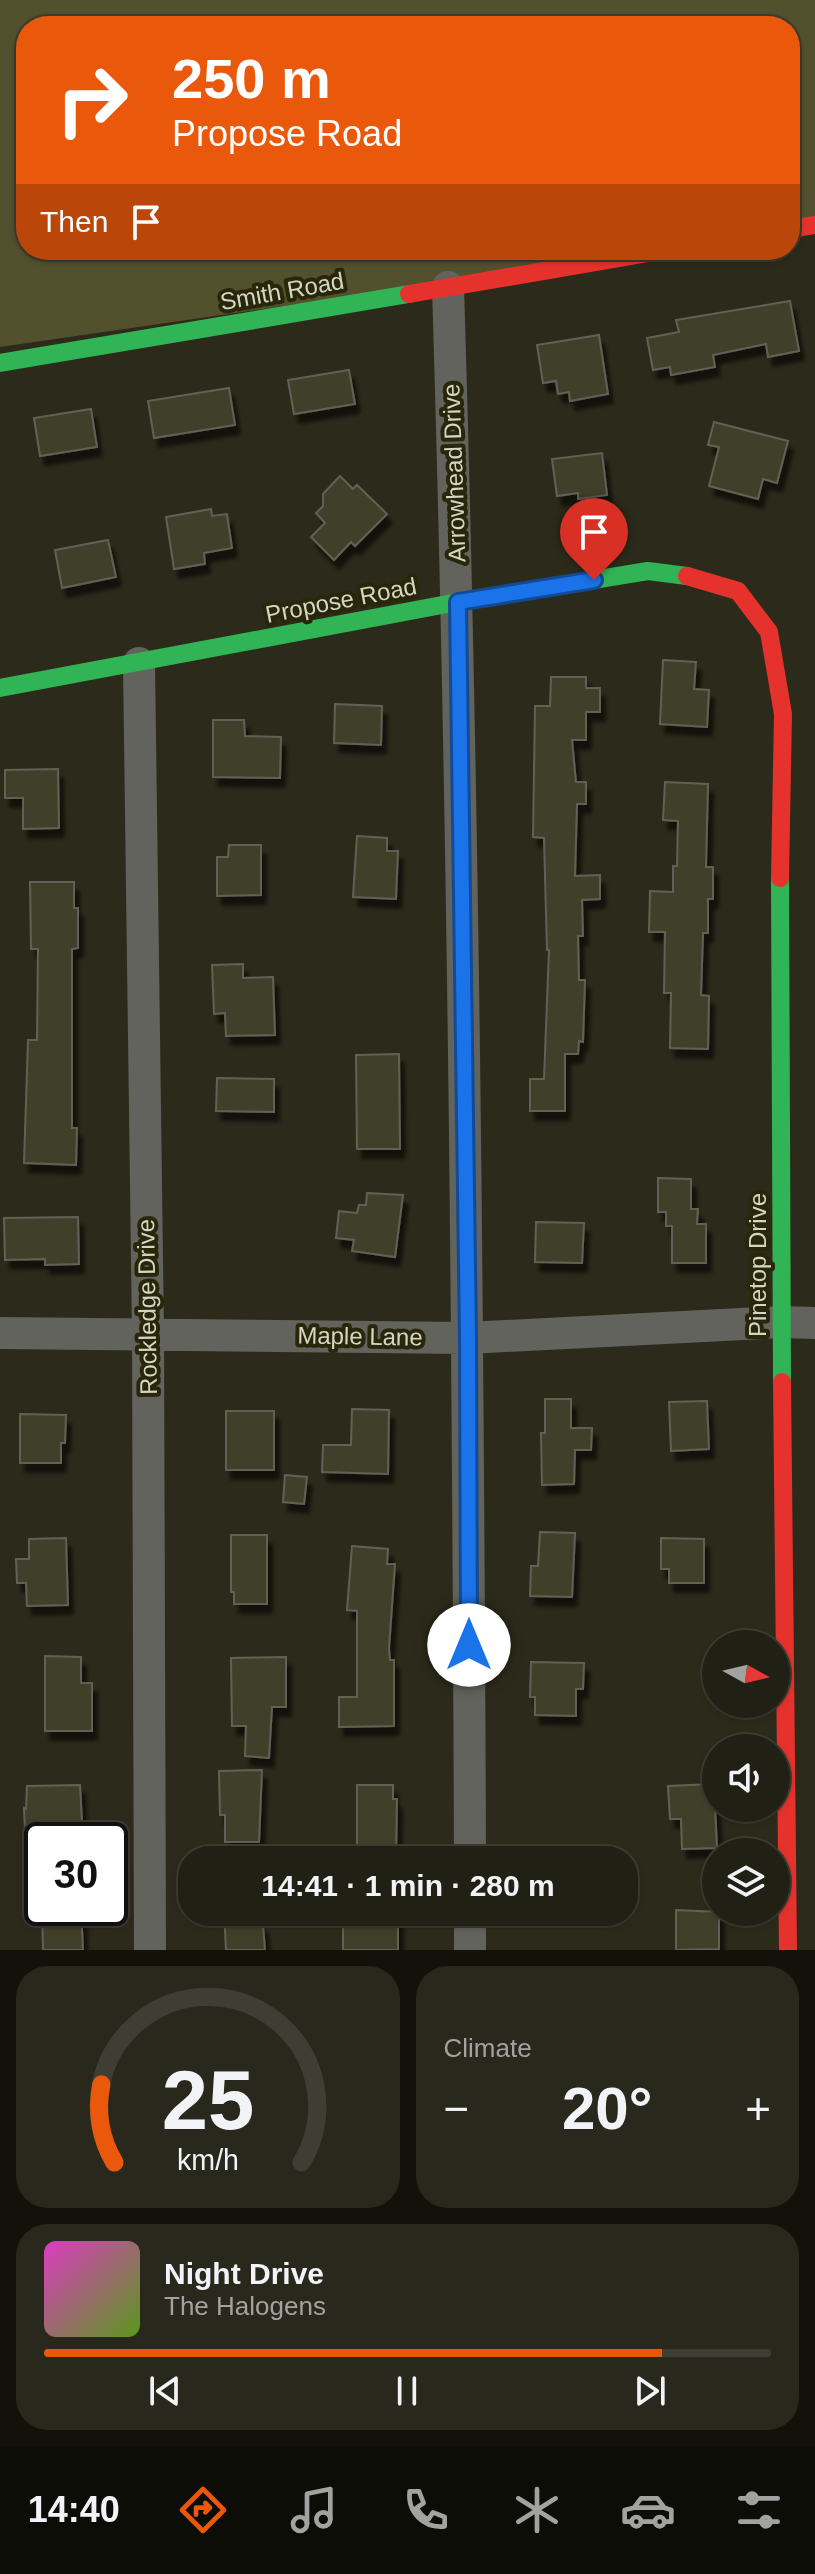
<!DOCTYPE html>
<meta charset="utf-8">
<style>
body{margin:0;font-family:Helvetica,sans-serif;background:#29281d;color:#f1f3f6;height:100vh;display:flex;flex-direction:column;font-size:30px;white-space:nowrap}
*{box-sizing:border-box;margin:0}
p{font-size:26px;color:#a2a3a0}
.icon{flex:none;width:44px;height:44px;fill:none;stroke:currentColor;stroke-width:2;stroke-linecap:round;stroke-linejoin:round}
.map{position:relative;height:1950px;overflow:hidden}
.sheet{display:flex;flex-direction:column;gap:16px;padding:16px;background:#12120b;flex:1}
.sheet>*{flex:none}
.guide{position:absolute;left:16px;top:16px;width:784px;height:244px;border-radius:32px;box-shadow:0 2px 6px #0004,0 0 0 2px #3e3e34;background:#ea580c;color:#fff;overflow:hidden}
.needle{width:52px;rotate:98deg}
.controls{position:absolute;left:702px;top:1630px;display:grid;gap:16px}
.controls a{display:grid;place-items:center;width:88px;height:88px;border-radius:50%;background:#212014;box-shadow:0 2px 6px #0004,0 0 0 2px #3e3e34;font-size:40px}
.speed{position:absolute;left:24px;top:1822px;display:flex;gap:16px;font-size:40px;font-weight:700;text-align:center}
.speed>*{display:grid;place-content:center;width:104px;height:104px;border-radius:50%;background:#212014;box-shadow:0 2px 6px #0004,0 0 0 2px #3e3e34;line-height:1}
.speed .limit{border:4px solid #111;border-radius:12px;background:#fff;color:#111}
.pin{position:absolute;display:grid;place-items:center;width:68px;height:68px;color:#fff;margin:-82px -34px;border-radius:50% 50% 50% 0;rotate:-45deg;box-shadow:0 0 8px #0007}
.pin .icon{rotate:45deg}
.me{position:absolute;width:88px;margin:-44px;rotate:0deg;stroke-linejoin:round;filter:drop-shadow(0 0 6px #0008)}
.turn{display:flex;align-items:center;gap:28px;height:168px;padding:0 24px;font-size:36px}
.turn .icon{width:104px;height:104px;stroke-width:2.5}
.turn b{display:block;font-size:56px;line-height:68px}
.then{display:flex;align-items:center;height:76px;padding:0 24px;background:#0003;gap:16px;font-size:30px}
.big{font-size:60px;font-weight:600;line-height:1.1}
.sheet .tile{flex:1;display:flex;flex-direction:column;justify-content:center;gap:12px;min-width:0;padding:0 28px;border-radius:32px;background:#29281d}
.sheet .dial{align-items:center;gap:0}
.dial svg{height:208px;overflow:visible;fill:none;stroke:#3e3e34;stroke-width:7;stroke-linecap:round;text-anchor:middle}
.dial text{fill:#f1f3f6;stroke:none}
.song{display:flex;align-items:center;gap:24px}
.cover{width:96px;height:96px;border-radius:12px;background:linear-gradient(135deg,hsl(310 70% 55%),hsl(90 70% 35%))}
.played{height:8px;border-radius:4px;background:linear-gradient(90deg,#ea580c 85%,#3e3e34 85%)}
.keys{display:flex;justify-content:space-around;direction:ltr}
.heat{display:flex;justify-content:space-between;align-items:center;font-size:44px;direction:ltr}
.sheet .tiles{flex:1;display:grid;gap:16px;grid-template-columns:1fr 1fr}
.tile:last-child{grid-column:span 2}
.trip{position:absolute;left:178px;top:1846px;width:460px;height:80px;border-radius:32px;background:#212014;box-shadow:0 2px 6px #0004,0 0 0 2px #3e3e34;font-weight:600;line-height:80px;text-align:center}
.menu{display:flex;height:128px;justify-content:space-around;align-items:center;background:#0d0d08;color:#a2a3a0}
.menu .icon{width:56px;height:56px}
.menu .selected{color:#ea580c}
.menu b{font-size:36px;color:#f1f3f6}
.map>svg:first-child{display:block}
.green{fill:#52502d}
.building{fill:#41402b;stroke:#616154;stroke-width:2;filter:url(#shadow)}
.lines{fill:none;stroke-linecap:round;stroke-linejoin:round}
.street{stroke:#63635d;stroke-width:32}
.fast{stroke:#30b455;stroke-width:18}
.jam{stroke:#e5322d;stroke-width:18}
.route-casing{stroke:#114b97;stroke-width:20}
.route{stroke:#1a73e8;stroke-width:14}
.labels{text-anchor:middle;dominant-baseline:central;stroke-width:8;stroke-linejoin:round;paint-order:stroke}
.street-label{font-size:24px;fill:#d5d5c4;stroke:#29270a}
</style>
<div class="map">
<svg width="815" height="1950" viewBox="0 0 815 1950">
<defs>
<filter id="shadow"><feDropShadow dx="5" dy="9" stdDeviation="2" flood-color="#0009"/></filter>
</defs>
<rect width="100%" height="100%" fill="#2c2b1b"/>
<path class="green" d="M0,0H815V225L790,231V26H26V250H670L0,347Z"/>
<path class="building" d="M790,301L799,351L768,357L766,344L713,355L715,367L671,375L670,367L653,370L647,338L679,332L676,320Z
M599,335L608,394L570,401L569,392L558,394L556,381L543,383L537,345Z
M349,370L355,404L294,414L288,380Z
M229,388L235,425L154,438L148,401Z
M91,409L97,447L40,456L34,418Z
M714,422L788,441L777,483L763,479L758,499L709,486L719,447L708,445Z
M602,453L607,495L578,499V493L557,496L552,459Z
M340,476L353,489L357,485L387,514L355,546L351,542L334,560L311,537L325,523L316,513L323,506V494Z
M211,509L212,516L227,514L232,548L204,553L205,564L174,569L166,517Z
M108,540L116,577L62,588L55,550Z
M663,660L696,662L694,689L709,690L707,727L660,724Z
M551,677H586V688H600V712H586V740H572L576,782H586V804H577L575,876L600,875V899L582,900L583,936H578L579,980H585L583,1042L579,1041L578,1054H565V1111H530V1079H544L549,950H547L544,838L533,837L535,706H550Z
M335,704L382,706L381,745L334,743Z
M213,720H244L245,736L281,737L280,778L213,777Z
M58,769L59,828L23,829V798H5V770Z
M665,782L708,784L706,867H713V899H708V933H703L701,995L709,996L708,1049L670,1048L671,993H664L665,932H649L650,891L673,892V866H677L678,821L663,820Z
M357,836L387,838V851H398L396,899L353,897Z
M229,845H261V895L217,896V857H228Z
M30,882H74V908H78V948L72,949V1128H77L76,1165L24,1163L28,1040H37L38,949H31Z
M243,964V978L273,977L275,1035L226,1036L225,1013L214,1014L212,965Z
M399,1054L400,1149H357L356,1055Z
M217,1078L274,1079V1112L216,1111Z
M658,1178L691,1179V1209H698L697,1224H706V1263H672V1226H666V1212H658Z
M367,1193L403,1195L395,1257L352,1251L354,1240L336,1238L339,1211L357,1213L359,1205H366Z
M78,1217L79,1264L45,1265V1259L5,1260L4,1218Z
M536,1222L584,1223L582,1263L535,1262Z
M545,1399H571V1428H592L591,1450H575L574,1484L542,1485L541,1433H545Z
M707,1401L709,1449L671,1451L669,1402Z
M352,1409L389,1410L388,1474L322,1472L323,1445H351Z
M226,1411H274V1470H226Z
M20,1414L66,1415L65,1443H61V1463H20Z
M285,1475L307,1477L304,1504L283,1502Z
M540,1532L575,1533L572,1597L530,1596L531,1566H538Z
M231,1535H267V1604H234V1592H231Z
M66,1538L68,1605L27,1606L26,1583H17L16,1559H29V1539Z
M661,1538L704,1539V1583H669V1569H661Z
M352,1546L388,1549L387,1564H395L389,1648L390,1660H394V1726L339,1727V1697H357V1611L347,1610Z
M45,1656L81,1657V1683H92V1731H45Z
M286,1657V1707H272L269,1758L245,1756L246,1726H232L231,1658Z
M531,1662L584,1663L583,1689H576V1716L535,1715V1697H530Z
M262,1770L259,1842H225V1815H220L219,1771Z
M714,1784L717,1848L682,1849L681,1819H670L668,1786Z
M80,1785L83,1840H46V1833L25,1832L24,1808L26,1809L27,1786Z
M357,1785H393V1799H397L396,1860H357Z
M81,1908L83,1950H43L42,1910Z
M676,1910L719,1912V1949L676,1950Z
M224,1912H257L258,1925H263L265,1950H226Z
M343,1912H398V1950H343Z"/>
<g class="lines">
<path class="street" d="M448,287C464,811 468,1336 470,1860
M139,663L148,1334L150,1950
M0,1333L468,1338L781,1322L815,1323
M470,1912V1950"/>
<path class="fast" d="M0,363L409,294
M0,688L458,602L648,571L687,576
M780,878L782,1382"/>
<path class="jam" d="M790,229L815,225
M409,294L666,250
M687,576L738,591L769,632L783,714L780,878
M782,1382L788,1950"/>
</g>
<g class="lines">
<g class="route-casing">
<path id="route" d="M469,1645L468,1338L458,602L594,580"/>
</g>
<use href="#route" class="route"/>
</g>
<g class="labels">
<g class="street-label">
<text transform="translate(282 291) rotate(-10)">Smith Road</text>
<text transform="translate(454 473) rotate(-92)">Arrowhead Drive</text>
<text transform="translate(341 600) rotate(-11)">Propose Road</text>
<text transform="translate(757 1265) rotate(-90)">Pinetop Drive</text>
<text transform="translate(147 1307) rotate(-91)">Rockledge Drive</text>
<text transform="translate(360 1336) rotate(1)">Maple Lane</text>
</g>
</g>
</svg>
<div class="controls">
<a><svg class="needle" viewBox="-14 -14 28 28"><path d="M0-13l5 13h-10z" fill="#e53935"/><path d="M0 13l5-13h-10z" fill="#a2a3a0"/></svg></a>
<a><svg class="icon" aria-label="sound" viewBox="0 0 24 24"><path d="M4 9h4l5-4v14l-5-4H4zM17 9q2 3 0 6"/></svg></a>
<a><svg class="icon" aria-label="layers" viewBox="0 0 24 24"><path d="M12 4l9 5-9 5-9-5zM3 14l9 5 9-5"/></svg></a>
</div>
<div class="speed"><div class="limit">30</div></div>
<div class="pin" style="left:594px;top:580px;background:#d93025"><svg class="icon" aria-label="arrive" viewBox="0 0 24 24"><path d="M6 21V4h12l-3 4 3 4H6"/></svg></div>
<svg class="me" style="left:469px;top:1645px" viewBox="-20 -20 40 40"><circle r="19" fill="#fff"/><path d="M0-13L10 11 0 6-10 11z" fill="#1a73e8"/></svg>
<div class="trip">14:41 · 1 min · 280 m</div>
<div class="guide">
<div class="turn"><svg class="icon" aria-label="right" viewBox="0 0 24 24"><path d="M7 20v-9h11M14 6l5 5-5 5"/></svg><div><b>250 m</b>Propose Road</div></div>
<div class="then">Then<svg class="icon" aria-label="arrive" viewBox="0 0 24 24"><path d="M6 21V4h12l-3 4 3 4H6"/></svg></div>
</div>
</div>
<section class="sheet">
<div class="tiles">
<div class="tile dial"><svg viewBox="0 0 100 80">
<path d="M14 69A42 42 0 1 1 86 69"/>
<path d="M14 69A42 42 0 0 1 9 39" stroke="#ea580c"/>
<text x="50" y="56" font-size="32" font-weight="700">25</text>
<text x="50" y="72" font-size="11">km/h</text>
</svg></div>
<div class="tile"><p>Climate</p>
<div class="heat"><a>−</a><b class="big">20°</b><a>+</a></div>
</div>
<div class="tile">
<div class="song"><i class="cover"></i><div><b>Night Drive</b><p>The Halogens</p></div></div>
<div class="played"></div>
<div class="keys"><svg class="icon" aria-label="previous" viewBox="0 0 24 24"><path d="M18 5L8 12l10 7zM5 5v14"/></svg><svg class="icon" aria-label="pause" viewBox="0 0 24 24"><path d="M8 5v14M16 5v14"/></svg><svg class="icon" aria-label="next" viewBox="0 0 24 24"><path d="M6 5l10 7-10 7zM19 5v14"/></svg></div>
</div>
</div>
</section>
<nav class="menu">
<b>14:40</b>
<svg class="icon selected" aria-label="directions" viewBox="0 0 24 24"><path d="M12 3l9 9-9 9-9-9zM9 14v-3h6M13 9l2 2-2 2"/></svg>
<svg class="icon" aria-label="music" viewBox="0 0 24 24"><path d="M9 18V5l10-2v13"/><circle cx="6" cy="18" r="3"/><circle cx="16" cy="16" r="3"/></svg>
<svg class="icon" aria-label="phone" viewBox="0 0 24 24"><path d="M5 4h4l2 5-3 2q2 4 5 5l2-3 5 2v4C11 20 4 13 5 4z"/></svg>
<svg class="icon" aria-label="climate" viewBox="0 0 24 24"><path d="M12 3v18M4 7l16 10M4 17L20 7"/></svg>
<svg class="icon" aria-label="car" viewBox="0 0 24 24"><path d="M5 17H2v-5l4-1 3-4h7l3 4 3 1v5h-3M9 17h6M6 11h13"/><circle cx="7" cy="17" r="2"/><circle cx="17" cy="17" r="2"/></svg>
<svg class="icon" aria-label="filters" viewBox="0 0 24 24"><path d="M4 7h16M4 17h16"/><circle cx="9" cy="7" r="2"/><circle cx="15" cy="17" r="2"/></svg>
</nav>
